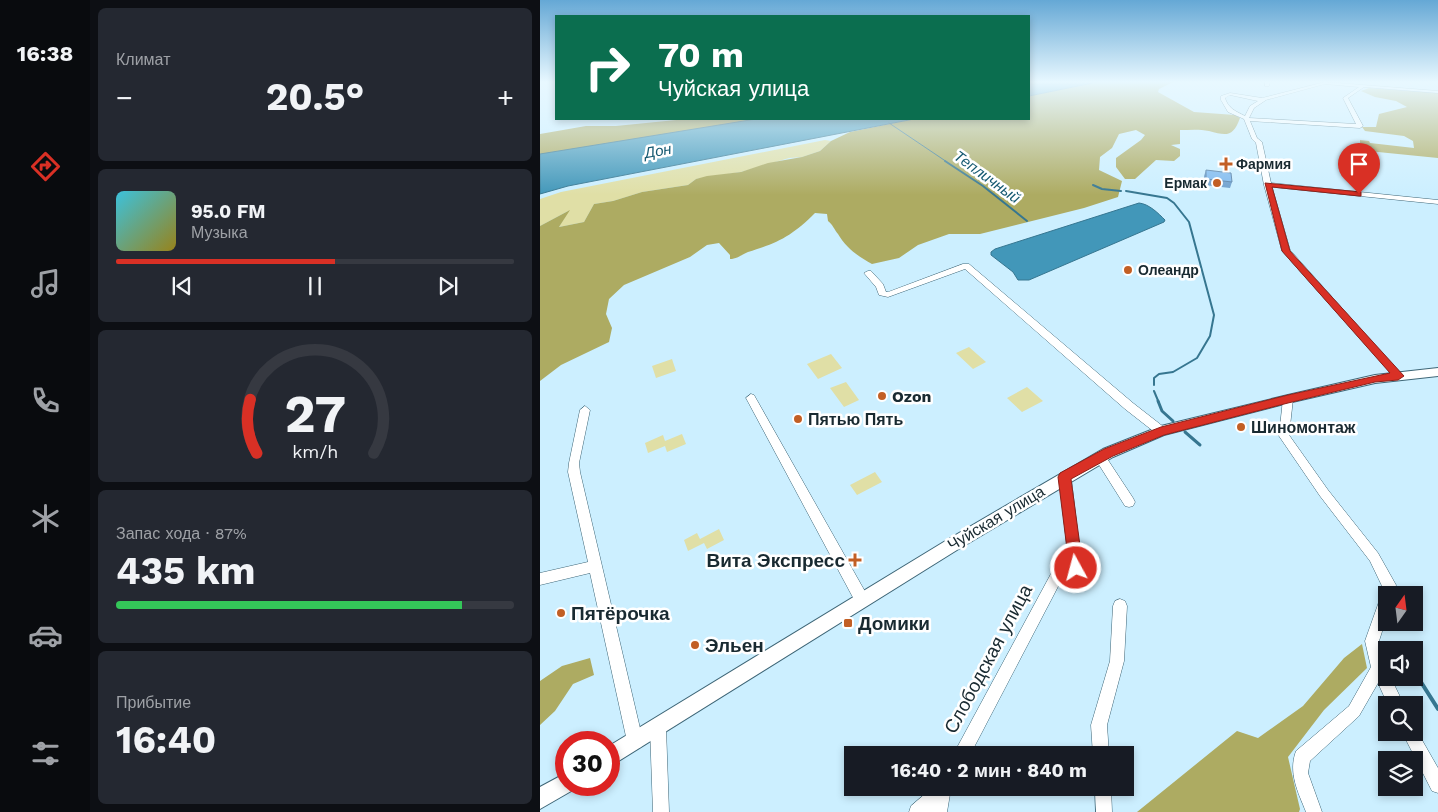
<!DOCTYPE html>
<html lang="ru">
<meta charset="utf-8">
<style>
body{margin:0;font-family:"Work Sans",sans-serif;background:#242831;color:#f1f3f6;height:100vh;display:flex;flex-direction:column;font-size:19px;white-space:nowrap}
*{box-sizing:border-box;margin:0}
p{font-size:16px;color:#9ea1a6}
.icon{flex:none;width:28px;height:28px;fill:none;stroke:currentColor;stroke-width:2;stroke-linecap:round;stroke-linejoin:round}
.map{position:relative;flex:1;overflow:hidden}
.panel{display:flex;flex-direction:column;gap:8px;padding:8px;background:#0d0f14;width:450px}
.panel>*{flex:none}
.hud{position:absolute;left:15px;top:15px;width:475px;height:105px;border-radius:0px;box-shadow:0 2px 8px #0003;background:#0b6e4f;color:#fff;overflow:hidden}
.needle{width:32px;rotate:14deg}
.buttons{position:absolute;left:838px;top:586px;display:grid;gap:10px}
.buttons a{display:grid;place-items:center;width:45px;height:45px;border-radius:0px;background:#171b24;box-shadow:0 2px 8px #0003;font-size:25px}
.speed{position:absolute;left:15px;top:731px;display:flex;gap:10px;font-size:25px;font-weight:700;text-align:center}
.speed>*{display:grid;place-content:center;width:65px;height:65px;border-radius:50%;background:#171b24;box-shadow:0 2px 8px #0003;line-height:1}
.speed .limit{border:8px solid #d22;background:#fff;color:#111}
.pin{position:absolute;display:grid;place-items:center;width:42px;height:42px;color:#fff;margin:-51px -21px;border-radius:50% 50% 50% 0;rotate:-45deg;box-shadow:0 0 5px #0007}
.pin .icon{rotate:45deg}
.me{position:absolute;width:55px;margin:-28px;rotate:353deg;stroke-linejoin:round;filter:drop-shadow(0 0 4px #0008)}
.turn{display:flex;align-items:center;gap:18px;height:105px;padding:0 20px;font-size:22px}
.turn .icon{width:65px;height:65px;stroke-width:2.5}
.turn b{display:block;font-size:35px;line-height:42px}
.big{font-size:38px;font-weight:700;line-height:1.1}
.panel .widget{flex:1;display:flex;flex-direction:column;justify-content:center;gap:8px;min-width:0;padding:0 18px;border-radius:8px;background:#242831}
.panel .dial{align-items:center;gap:0}
.dial svg{height:130px;overflow:visible;fill:none;stroke:#363941;stroke-width:7;stroke-linecap:round;text-anchor:middle}
.dial text{fill:#f1f3f6;stroke:none}
.song{display:flex;align-items:center;gap:15px}
.cover{width:60px;height:60px;border-radius:8px;background:linear-gradient(135deg,hsl(190 70% 55%),hsl(50 70% 35%))}
.played{height:5px;border-radius:2px;background:linear-gradient(90deg,#d93025 55%,#363941 55%)}
.keys{display:flex;justify-content:space-around;direction:ltr}
.heat{display:flex;justify-content:space-between;align-items:center;font-size:28px;direction:ltr}
.charge{height:8px;border-radius:4px;background:linear-gradient(90deg,#34c759 87%,#363941 0)}
.trip{position:absolute;left:304px;top:746px;width:290px;height:50px;border-radius:0px;background:#171b24;box-shadow:0 2px 8px #0003;font-weight:700;line-height:50px;text-align:center}
main{display:flex;flex:1;min-height:0}
.menu{display:flex;flex-direction:column;width:90px;justify-content:space-around;align-items:center;background:#090b0e;color:#9ea1a6}
.menu .icon{width:35px;height:35px}
.menu .selected{color:#d93025}
.menu b{font-size:22px;color:#f1f3f6}
.map>svg:first-child{display:block}
.green{fill:#e0dfa6}
.forest{fill:#adab62}
.water{fill:#4297b9;stroke:#367690}
.lines{fill:none;stroke-linecap:round;stroke-linejoin:round}
.stream-far3{stroke:#367690;stroke-width:1}
.stream-far2{stroke:#367690;stroke-width:2}
.stream-far1{stroke:#367690;stroke-width:3}
.stream{stroke:#367690;stroke-width:4}
.minor-casing{stroke:#3e6677;stroke-width:1}
.tertiary-casing{stroke:#3e6677;stroke-width:2}
.minor{fill:#fff;fill-rule:evenodd}
.tertiary{fill:#fff;fill-rule:evenodd}
.wall{fill:#6fa0cd}
.building{fill:#81baee;stroke:#5a82a7}
.route{fill:#d93025;stroke:#8d1f18}
.poi-dot{fill:#c25f25;stroke:#fff;stroke-width:2}
.labels{text-anchor:middle;dominant-baseline:central;stroke-width:5;stroke-linejoin:round;paint-order:stroke}
.far-poi-label{font-size:14px;font-weight:bold;fill:#192a31;stroke:#fff;text-anchor:start}
.far-water-label{font-size:15px;font-style:italic;fill:#155971;stroke:#fff}
.poi-label{font-size:16px;font-weight:bold;fill:#192a31;stroke:#fff;text-anchor:start}
.street-label{font-size:16px;fill:#192a31;stroke:#fff}
.near-poi-label{font-size:19px;font-weight:bold;fill:#192a31;stroke:#fff;text-anchor:start}
.near-street-label{font-size:19px;fill:#192a31;stroke:#fff}
</style>
<main>
<nav class="menu">
<b>16:38</b>
<svg class="icon selected" aria-label="directions" viewBox="0 0 24 24"><path d="M12 3l9 9-9 9-9-9zM9 14v-3h6M13 9l2 2-2 2"/></svg>
<svg class="icon" aria-label="music" viewBox="0 0 24 24"><path d="M9 18V5l10-2v13"/><circle cx="6" cy="18" r="3"/><circle cx="16" cy="16" r="3"/></svg>
<svg class="icon" aria-label="phone" viewBox="0 0 24 24"><path d="M5 4h4l2 5-3 2q2 4 5 5l2-3 5 2v4C11 20 4 13 5 4z"/></svg>
<svg class="icon" aria-label="climate" viewBox="0 0 24 24"><path d="M12 3v18M4 7l16 10M4 17L20 7"/></svg>
<svg class="icon" aria-label="car" viewBox="0 0 24 24"><path d="M5 17H2v-5l4-1 3-4h7l3 4 3 1v5h-3M9 17h6M6 11h13"/><circle cx="7" cy="17" r="2"/><circle cx="17" cy="17" r="2"/></svg>
<svg class="icon" aria-label="filters" viewBox="0 0 24 24"><path d="M4 7h16M4 17h16"/><circle cx="9" cy="7" r="2"/><circle cx="15" cy="17" r="2"/></svg>
</nav>
<section class="panel">
<div class="widget"><p>Климат</p>
<div class="heat"><a>−</a><b class="big">20.5°</b><a>+</a></div>
</div>
<div class="widget">
<div class="song"><i class="cover"></i><div><b>95.0 FM</b><p>Музыка</p></div></div>
<div class="played"></div>
<div class="keys"><svg class="icon" aria-label="previous" viewBox="0 0 24 24"><path d="M18 5L8 12l10 7zM5 5v14"/></svg><svg class="icon" aria-label="pause" viewBox="0 0 24 24"><path d="M8 5v14M16 5v14"/></svg><svg class="icon" aria-label="next" viewBox="0 0 24 24"><path d="M6 5l10 7-10 7zM19 5v14"/></svg></div>
</div>
<div class="widget dial"><svg viewBox="0 0 100 80">
<path d="M14 69A42 42 0 1 1 86 69"/>
<path d="M14 69A42 42 0 0 1 10 36" stroke="#d93025"/>
<text x="50" y="56" font-size="32" font-weight="700">27</text>
<text x="50" y="72" font-size="11">km/h</text>
</svg></div>
<div class="widget"><p>Запас хода · 87%</p><b class="big">435 km</b><div class="charge"></div></div>
<div class="widget"><p>Прибытие</p><b class="big">16:40</b></div>
</section>
<div class="map">
<svg width="898" height="812" viewBox="0 0 898 812">
<rect width="100%" height="100%" fill="#ccefff"/>
<path class="green" d="M285,140L291,141L280,151L262,157L249,158L201,172L156,179L148,185L102,192L73,201L54,204L44,222L19,227L28,211L0,226V199L21,192Z
M429,347L446,362L433,369L416,353Z
M291,354L302,368L278,379L267,364Z
M132,359L136,371L116,378L112,366Z
M306,382L319,400L304,407L290,388Z
M487,387L503,401L482,412L467,398Z
M142,434L146,444L127,452L125,446L108,453L105,443L123,435L125,441Z
M335,472L342,482L317,495L310,485Z
M179,529L184,540L167,549L164,543L148,551L144,540L157,533L160,539Z"/>
<path class="forest" d="M562,81H635L619,89L618,92L654,112L695,115L700,118C693,137 687,136 669,131C660,129 649,130 640,130V144L631,145L640,149V156L634,161L616,160L595,179H585L576,167V158L601,140L605,135L596,130L579,134L572,148L560,157L559,170L582,181L578,197L544,208L440,234H409L378,245L359,258L332,264C319,257 306,248 298,234C294,229 293,225 288,221L287,214L275,213C252,236 238,243 208,252C201,255 197,259 190,259V255L179,243L167,245L150,257L84,285L69,299L66,314L72,328L69,342L21,365L0,381V226L30,210L19,227L44,222L54,204L73,201L102,192L148,185L156,179L167,176L201,172L228,163L262,157L280,151L291,141L310,132L374,119H489V96Z
M829,88L898,93V158L828,151L820,143V140L829,141L830,143L874,148L873,141L864,136L825,131L822,127H836L839,114L867,107L856,101L835,97L821,91Z
M146,119H220L0,155V134L46,126H76Z
M822,644L827,668L784,710L748,757L760,809L759,812H597L697,731L718,738L763,706L804,658Z
M50,658L54,675L33,684L15,711L0,725V681L22,666Z"/>
<path class="water" d="M489,81H562L489,96Z
M216,119H374L28,186L0,194V154Z
M599,203C609,204 618,213 625,220L624,222L489,280H478L473,272L451,255V252L455,249Z"/>
<g class="lines">
<path class="stream-far3" d="M349,123L407,162"/>
<path class="stream-far2" d="M405,161L443,186L487,221
M553,185L562,189L581,191
M586,191L627,198L634,203L649,222L674,315L670,336L657,358L633,372L619,374L614,378V385
M614,391L619,403"/>
<path class="stream-far1" d="M618,401L622,411L633,421
M645,432L660,445"/>
<path class="stream" d="M874,671L898,709"/>
<g class="minor-casing">
<path id="minor" d="M725,81H729V86H725Z
M785,82L898,91V93L824,87L808,98L823,126L820,128L710,121L717,138L722,142L731,183L898,200V204L732,187L750,250L861,374L863,376L858,379L855,378L742,251L724,185L716,143L712,139L704,119L688,112L681,100V96L690,93L722,98ZM785,84L819,87L803,98L816,124L709,118L714,108L726,100ZM690,95L718,101L710,106L705,116C695,111 688,108 685,98Z
M423,264H429L593,403L625,428L626,431L625,434H617L585,409L425,269L348,297L339,295L336,287L324,273L328,271H331L343,284L346,292H348Z
M211,394L214,395L327,595L329,600L327,605L322,606L317,605L206,398Z
M748,395L753,399L749,435L788,490L838,553L856,585L854,595H846V619L839,641L846,667V678H851L864,705H848L838,683L819,716L770,761L768,773L782,812H766C758,792 748,773 756,751L809,706L831,667L825,641L841,596L842,586L830,561L780,496L739,436L743,399Z
M45,406L50,410L39,463L40,472L103,741L101,747L95,749L89,747L87,741L50,573L0,585V573L48,562L28,472L29,463L40,410Z
M560,453L564,454L593,498L595,502L593,506L589,507L585,506L556,460L555,457L556,454Z
M525,472L529,474L531,477L542,569L541,573L522,579L430,755H413L513,570L529,565L519,477L521,474Z
M580,599L585,601L587,606L584,661L567,725L569,755H553L551,725L570,661L573,606L575,601Z
M118,720L123,723L126,728L129,812H113L110,728L113,723Z
M874,726L898,768V793L892,791L862,732H874Z
M392,788H411L407,812H369L371,806Z
M555,788H571L572,812H556Z"/>
</g>
<g class="tertiary-casing">
<path id="tertiary" d="M898,368V376L835,383L748,403L624,435L573,457L417,550L69,767V746L407,540L563,449L621,426L748,395L835,375Z
M26,773V785H35L33,790L0,809V787Z"/>
</g>
<use href="#minor" class="minor"/>
<use href="#tertiary" class="tertiary"/>
</g>
<path class="wall" d="M666,170L692,182L690,188L664,185V176Z"/>
<path class="building" d="M666,170L691,173L692,182L666,179Z"/>
<linearGradient id="sky" x2="0" y2="1"><stop stop-color="#65a8d5"/><stop offset="0.42" stop-color="#e8f8ff"/><stop offset="1" stop-color="#e8f8ff" stop-opacity="0"/></linearGradient>
<rect width="898" height="195" fill="url(#sky)"/>
<path class="route" d="M725,183L821,192V196H819L732,187L750,251L864,376L858,380L835,382L748,403L624,435L573,456L531,479L543,568L541,573L536,575L530,573L518,477L520,473L564,449L621,427L748,395L850,373L742,251Z"/>
<g class="poi-dot">
<path d="M683.5 156.5h5v5h5v5h-5v5h-5v-5h-5v-5h5z"/>
<circle cx="677" cy="183" r="5"/>
<circle cx="588" cy="270" r="5"/>
<circle cx="342" cy="396" r="5"/>
<circle cx="258" cy="419" r="5"/>
<circle cx="701" cy="427" r="5"/>
<path d="M312.5 552.5h5v5h5v5h-5v5h-5v-5h-5v-5h5z"/>
<circle cx="21" cy="613" r="5"/>
<rect x="303" y="618" width="10" height="10" rx="2.5"/>
<circle cx="155" cy="645" r="5"/>
</g>
<g class="labels">
<g class="far-poi-label">
<text x="696" y="164">Фармия</text>
<text x="667" y="183" text-anchor="end">Ермак</text>
<text x="598" y="270">Олеандр</text>
</g>
<g class="far-water-label">
<text transform="translate(118 151) rotate(-10)">Дон</text>
<text transform="translate(447 177) rotate(36)">Тепличный</text>
</g>
<g class="poi-label">
<text x="352" y="396">Ozon</text>
<text x="268" y="419">Пятью Пять</text>
<text x="711" y="427">Шиномонтаж</text>
</g>
<g class="street-label">
<text transform="translate(456 518) rotate(-31)">Чуйская улица</text>
</g>
<g class="near-poi-label">
<text x="305" y="560" text-anchor="end">Вита Экспресс</text>
<text x="31" y="613">Пятёрочка</text>
<text x="318" y="623">Домики</text>
<text x="165" y="645">Эльен</text>
</g>
<g class="near-street-label">
<text transform="translate(448 659) rotate(-62)">Слободская улица</text>
</g>
</g>
</svg>
<div class="buttons">
<a><svg class="needle" viewBox="-14 -14 28 28"><path d="M0-13l5 13h-10z" fill="#e53935"/><path d="M0 13l5-13h-10z" fill="#9ea1a6"/></svg></a>
<a><svg class="icon" aria-label="sound" viewBox="0 0 24 24"><path d="M4 9h4l5-4v14l-5-4H4zM17 9q2 3 0 6"/></svg></a>
<a><svg class="icon" aria-label="search" viewBox="0 0 24 24"><circle cx="10" cy="10" r="6"/><path d="M15 15l6 6"/></svg></a>
<a><svg class="icon" aria-label="layers" viewBox="0 0 24 24"><path d="M12 4l9 5-9 5-9-5zM3 14l9 5 9-5"/></svg></a>
</div>
<div class="speed"><div class="limit">30</div></div>
<div class="pin" style="left:819px;top:194px;background:#d93025"><svg class="icon" aria-label="arrive" viewBox="0 0 24 24"><path d="M6 21V4h12l-3 4 3 4H6"/></svg></div>
<svg class="me" style="left:536px;top:568px" viewBox="-20 -20 40 40"><circle r="17" fill="#d93025" stroke="#fff" stroke-width="3"/><path d="M0-11L8 9 0 5-8 9z" fill="#fff"/></svg>
<div class="trip">16:40 · 2 мин · 840 m</div>
<div class="hud">
<div class="turn"><svg class="icon" aria-label="right" viewBox="0 0 24 24"><path d="M7 20v-9h11M14 6l5 5-5 5"/></svg><div><b>70 m</b>Чуйская улица</div></div>
</div>
</div>
</main>
